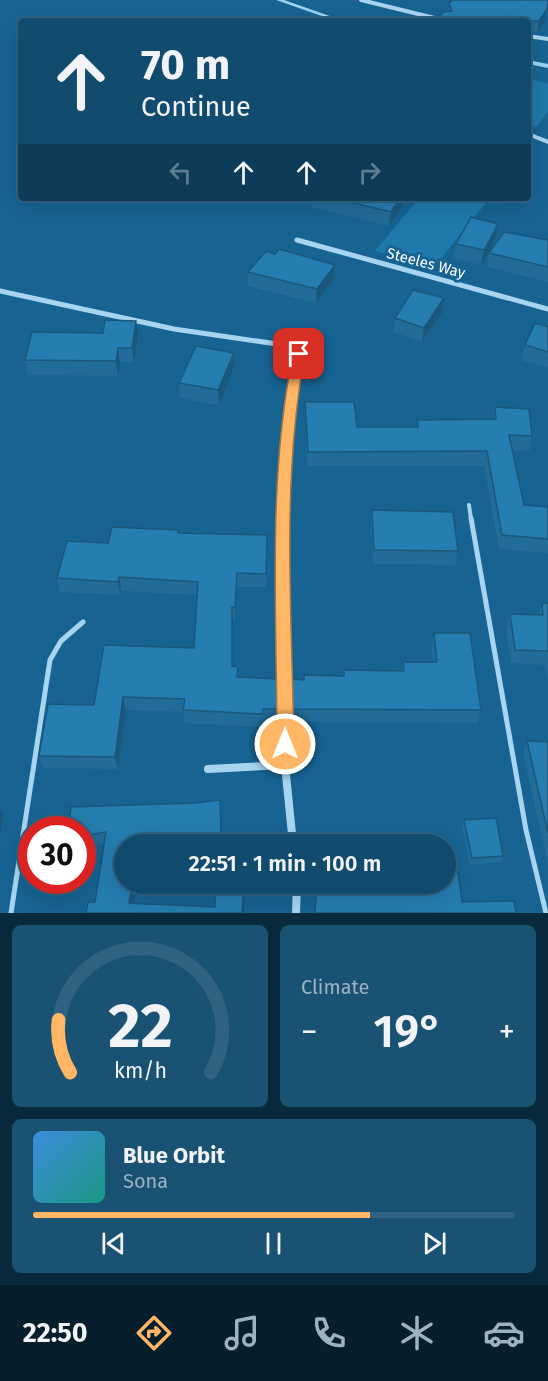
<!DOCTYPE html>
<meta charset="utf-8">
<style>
body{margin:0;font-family:"Fira Sans",sans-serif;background:#1a5273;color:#f1f3f6;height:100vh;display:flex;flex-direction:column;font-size:22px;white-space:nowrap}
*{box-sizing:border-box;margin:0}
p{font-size:20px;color:#9cb3c2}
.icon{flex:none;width:33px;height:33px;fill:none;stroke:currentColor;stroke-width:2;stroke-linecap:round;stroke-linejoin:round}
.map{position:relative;height:913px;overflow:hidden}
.sheet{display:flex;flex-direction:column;gap:12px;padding:12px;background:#09293c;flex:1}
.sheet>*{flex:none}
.guide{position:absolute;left:18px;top:18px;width:513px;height:183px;border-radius:6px;box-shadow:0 6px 24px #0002,0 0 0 2px #306381;background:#114b6e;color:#f1f3f6;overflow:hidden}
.speed{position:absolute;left:18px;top:816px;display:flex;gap:12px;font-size:30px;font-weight:700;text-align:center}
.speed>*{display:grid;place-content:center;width:78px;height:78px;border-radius:50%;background:#114b6e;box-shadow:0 6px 24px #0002,0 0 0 2px #306381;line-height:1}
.speed .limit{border:9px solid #d22;background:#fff;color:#111}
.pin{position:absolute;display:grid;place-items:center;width:51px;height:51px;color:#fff;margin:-26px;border-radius:12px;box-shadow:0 3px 9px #0006}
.me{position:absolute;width:66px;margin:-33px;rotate:0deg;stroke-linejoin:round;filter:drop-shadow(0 0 4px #0008)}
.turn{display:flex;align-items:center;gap:21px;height:126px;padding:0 24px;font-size:27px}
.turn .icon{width:78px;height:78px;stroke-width:2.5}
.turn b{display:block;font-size:42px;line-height:51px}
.lanes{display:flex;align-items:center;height:57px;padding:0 24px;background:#0003;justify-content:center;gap:30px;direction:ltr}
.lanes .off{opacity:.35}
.big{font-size:45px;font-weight:600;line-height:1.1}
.sheet .tile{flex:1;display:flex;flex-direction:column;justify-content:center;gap:9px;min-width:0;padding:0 21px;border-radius:9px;background:#1a5273}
.sheet .dial{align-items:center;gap:0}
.dial svg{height:156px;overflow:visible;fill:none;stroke:#306381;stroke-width:7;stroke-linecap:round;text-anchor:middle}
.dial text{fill:#f1f3f6;stroke:none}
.song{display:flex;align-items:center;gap:18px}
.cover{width:72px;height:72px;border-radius:9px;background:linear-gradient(135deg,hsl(210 70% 55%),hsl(170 70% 35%))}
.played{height:6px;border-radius:3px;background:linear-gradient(90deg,#ffb766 70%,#306381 70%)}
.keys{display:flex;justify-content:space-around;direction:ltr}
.heat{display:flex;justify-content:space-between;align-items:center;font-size:33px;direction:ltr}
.sheet .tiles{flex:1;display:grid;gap:12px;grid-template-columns:1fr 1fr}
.tile:last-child{grid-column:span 2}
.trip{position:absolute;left:114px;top:834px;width:342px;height:60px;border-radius:30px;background:#114b6e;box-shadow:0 6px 24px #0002,0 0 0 2px #306381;font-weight:600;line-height:60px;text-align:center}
.tabs{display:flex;height:96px;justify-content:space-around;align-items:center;background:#071e2c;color:#9cb3c2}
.tabs .icon{width:42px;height:42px}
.tabs .active{color:#ffb766}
.tabs b{font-size:27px;color:#f1f3f6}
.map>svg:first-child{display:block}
.green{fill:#2079ad}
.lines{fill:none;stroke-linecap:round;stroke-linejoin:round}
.stream{fill:#9ad3f3;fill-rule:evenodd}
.service-far1{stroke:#a7d5f0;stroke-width:4}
.service{stroke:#a7d5f0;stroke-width:5}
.minor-far2{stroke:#a7d5f0;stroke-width:4}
.minor-far1{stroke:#a7d5f0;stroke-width:5}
.minor{stroke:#a7d5f0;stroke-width:8}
.wall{fill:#216c98}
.shaded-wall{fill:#1b587c}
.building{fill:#267db1;stroke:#1b587c;stroke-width:1.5}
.route{fill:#ffb766;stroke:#a67742;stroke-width:1.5}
.labels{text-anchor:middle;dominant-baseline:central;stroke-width:6;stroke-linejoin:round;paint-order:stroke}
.street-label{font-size:15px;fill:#fff;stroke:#176493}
</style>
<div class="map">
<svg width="548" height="913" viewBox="0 0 548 913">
<rect width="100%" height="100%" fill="#176493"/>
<path class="green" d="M531,79L548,84V112L536,127L528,124V82Z
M419,198H490L435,266L375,251Z"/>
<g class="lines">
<path class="stream" d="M276,0H284L344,21H336Z
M528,60L548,64V68L528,64Z"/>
<path class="service-far1" d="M469,505L471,519"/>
<path class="service" d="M471,518L526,830L546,913
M11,913L50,660L61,641L83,622"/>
<path class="minor-far2" d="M361,0L447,21
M528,36L548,39
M528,134L548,142"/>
<path class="minor-far1" d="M297,240L548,309
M0,291L174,329L291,346L299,353C288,409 284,462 284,519"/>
<path class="minor" d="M284,518L285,765L293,844
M208,769L285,765
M296,913L297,884"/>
</g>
<path class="wall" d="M449,4L545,22L537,33H532L531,41L528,45V21L448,11Z
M312,198H405L404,203L389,226L312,207Z
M496,238L481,265L454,258L456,244Z
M548,240V282L487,267L489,253Z
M248,272L334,279L316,303L248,286Z
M442,313L422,342L393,332L395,318Z
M548,327V367L521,360L525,345Z
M138,335L134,362H120L118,376L28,375L25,360Z
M234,367L219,405L180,398L179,383Z
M305,402L357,427H416L417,420L493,419L495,407L532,436L529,451L512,450L524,505L548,507V553L499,549L484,466H307L305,416Z
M372,510L458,551L455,565L373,564L371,524Z
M179,533L267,549L266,587H237L235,621H232L233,666L238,667L239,677L279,679V722H263V727L185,723L183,712L126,710L118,769L43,768L39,756L94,705L194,648L197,595L121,591L120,595L60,592L57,578L108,543Z
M548,603V682L545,665L511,663L506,628L510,614H539L542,604Z
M434,633L481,710L478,723L291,722V679L304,680L343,676L344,670L401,671L403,662H433L431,647Z
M527,741L548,742V864L523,753Z
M221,812L222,844H124V884H136L133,903L215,907L245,884L244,913H86L95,902L104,844L82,848V830Z
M464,820L503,856L501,862L470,865L462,826Z
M424,884H446L462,902L315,913L424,888Z"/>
<path class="shaded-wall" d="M547,9L545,22L537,33L539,21Z
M533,28L531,41L528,45V35Z
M400,198H405L404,203L389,226L391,212Z
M498,224L496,238L481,265L484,250Z
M335,265L334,279L316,303L317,289Z
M444,298L442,313L422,342L424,328Z
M136,321L138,335L134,362L132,348Z
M118,348L120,362L118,376L116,361Z
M234,353V367L219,405L218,390Z
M237,573V587L235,621V607Z
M119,577L121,591L120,595L118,582Z
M123,697L126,710L118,769L115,757Z
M220,800L221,812L222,844L221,836Z
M0,807L3,816L0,836Z
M132,884H136L132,913L129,903Z
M244,884H245L244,913H242Z"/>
<path class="building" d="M452,0H548L547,9L539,21H436L443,12L452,11L449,4Z
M528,26L533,28L528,35Z
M333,198H400L391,212Z
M471,217L498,224L484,250L456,244Z
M504,232L548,240V267L489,253Z
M279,249L335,265L317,289L248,272L266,251L275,254Z
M413,290L444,298L424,328L395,318Z
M105,320L136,321L132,348H118L116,361L25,360L32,332L103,333Z
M535,323L548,327V352L525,345Z
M196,346L234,353L218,390L179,383Z
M305,402H354L357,427H418L417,420L496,419L495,407L529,409L532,436L509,435L524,505L548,507V539L502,535L487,451L308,452Z
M372,510L453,512L458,551L374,550Z
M112,527L178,530V533L267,535L266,574L237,573L235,607H232V666L238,667L237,677L279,679V709H263L262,714L183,710L185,699L123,697L115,757L39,756L48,704L94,705L104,645L194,648L198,582L119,577L118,582L57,578L67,541L108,543Z
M548,603V651L515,650L510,614L543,615L542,604Z
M434,633H470L481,710L291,709V679L304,680V675L344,676V670L404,671L403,662H437Z
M527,741L548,742V833Z
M220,800L221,836L166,838V844H124V884H132L129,903L215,907L216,884H244L242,913H86L88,902H95L106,832L82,836V830H68L71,807L195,803Z
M496,818L503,856L472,858L464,820Z
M458,872L462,902L514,901L516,913H315L317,884H365L428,888V884H446V873Z"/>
<path class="route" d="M299,349L305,354C281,481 292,614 294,744L291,749L285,751L279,749L277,744C277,614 267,481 293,354Z"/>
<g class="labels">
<g class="street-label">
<text transform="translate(426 263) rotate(15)">Steeles Way</text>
</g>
</g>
</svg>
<div class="speed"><div class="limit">30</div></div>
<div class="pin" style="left:299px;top:354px;background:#d93025"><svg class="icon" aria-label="arrive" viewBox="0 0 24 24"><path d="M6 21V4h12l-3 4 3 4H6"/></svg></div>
<svg class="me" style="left:285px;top:744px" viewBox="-20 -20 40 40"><circle r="17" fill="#ffb766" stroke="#fff" stroke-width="3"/><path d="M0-11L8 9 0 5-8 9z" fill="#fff"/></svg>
<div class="trip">22:51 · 1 min · 100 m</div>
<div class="guide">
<div class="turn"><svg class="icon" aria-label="ahead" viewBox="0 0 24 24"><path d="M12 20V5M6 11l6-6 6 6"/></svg><div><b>70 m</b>Continue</div></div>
<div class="lanes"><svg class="icon off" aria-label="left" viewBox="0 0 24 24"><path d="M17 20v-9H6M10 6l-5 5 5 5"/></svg><svg class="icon" aria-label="ahead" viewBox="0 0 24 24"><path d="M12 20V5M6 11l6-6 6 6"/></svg><svg class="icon" aria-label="ahead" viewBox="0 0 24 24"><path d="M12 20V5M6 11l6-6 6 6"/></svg><svg class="icon off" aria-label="right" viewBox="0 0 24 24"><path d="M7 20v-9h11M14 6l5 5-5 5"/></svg></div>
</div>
</div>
<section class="sheet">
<div class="tiles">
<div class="tile dial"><svg viewBox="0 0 100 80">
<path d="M14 69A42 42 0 1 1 86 69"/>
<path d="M14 69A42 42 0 0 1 8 42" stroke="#ffb766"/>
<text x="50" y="56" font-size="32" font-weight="700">22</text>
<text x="50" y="72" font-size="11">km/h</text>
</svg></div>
<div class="tile"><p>Climate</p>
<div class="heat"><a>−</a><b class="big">19°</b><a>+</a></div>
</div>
<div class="tile">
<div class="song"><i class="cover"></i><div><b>Blue Orbit</b><p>Sona</p></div></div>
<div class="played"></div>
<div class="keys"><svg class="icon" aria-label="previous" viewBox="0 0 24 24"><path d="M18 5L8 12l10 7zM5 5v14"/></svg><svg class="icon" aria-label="pause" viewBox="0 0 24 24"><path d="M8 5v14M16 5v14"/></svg><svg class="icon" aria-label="next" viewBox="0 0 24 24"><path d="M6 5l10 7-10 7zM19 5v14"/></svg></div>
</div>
</div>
</section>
<nav class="tabs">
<b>22:50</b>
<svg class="icon active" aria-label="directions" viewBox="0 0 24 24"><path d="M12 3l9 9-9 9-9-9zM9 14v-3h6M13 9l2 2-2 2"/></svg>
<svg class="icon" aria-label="music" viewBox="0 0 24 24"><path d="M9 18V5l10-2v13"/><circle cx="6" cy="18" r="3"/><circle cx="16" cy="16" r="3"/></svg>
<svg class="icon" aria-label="phone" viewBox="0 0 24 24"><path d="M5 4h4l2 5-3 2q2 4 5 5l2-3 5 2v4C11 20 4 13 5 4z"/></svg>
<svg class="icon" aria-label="climate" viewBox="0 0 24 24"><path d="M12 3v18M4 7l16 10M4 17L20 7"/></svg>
<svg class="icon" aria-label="car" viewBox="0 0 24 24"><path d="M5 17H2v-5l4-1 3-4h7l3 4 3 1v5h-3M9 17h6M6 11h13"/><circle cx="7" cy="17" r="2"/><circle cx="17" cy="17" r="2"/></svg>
</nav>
